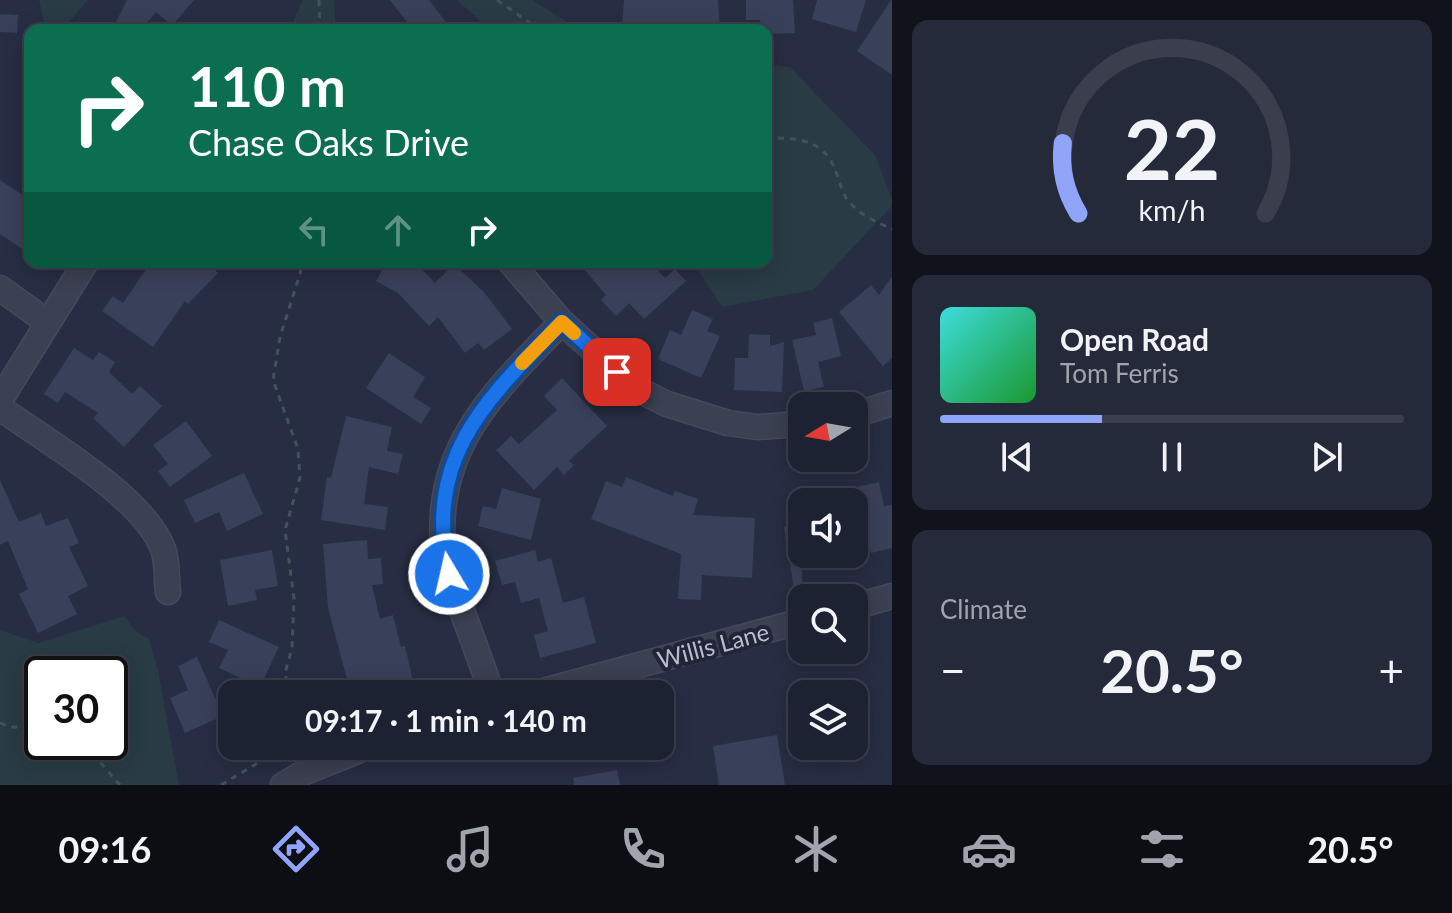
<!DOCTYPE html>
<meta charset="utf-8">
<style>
body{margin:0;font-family:Lato,sans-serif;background:#252a3a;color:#f1f3f6;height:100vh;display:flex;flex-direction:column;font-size:30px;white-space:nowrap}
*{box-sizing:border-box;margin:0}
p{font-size:26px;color:#a0a4ac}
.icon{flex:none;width:44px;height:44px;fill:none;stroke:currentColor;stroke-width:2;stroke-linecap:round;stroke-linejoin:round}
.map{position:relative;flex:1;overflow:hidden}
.details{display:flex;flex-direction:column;gap:20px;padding:20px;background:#10131c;width:560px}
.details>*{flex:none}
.hud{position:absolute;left:24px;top:24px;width:748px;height:244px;border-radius:16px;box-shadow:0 4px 20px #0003,0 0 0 2px #3b3f4d;background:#0b6e4f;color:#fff;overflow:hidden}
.needle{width:52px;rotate:259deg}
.fabs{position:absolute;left:788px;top:392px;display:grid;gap:16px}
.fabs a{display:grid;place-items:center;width:80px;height:80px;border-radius:16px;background:#1d2232;box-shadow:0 4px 20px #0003,0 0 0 2px #3b3f4d;font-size:40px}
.speed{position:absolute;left:24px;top:656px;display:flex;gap:16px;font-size:40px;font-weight:700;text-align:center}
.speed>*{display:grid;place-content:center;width:104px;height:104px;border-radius:50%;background:#1d2232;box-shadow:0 4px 20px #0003,0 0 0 2px #3b3f4d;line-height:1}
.speed .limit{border:4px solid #111;border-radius:12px;background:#fff;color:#111}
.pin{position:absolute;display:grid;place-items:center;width:68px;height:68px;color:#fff;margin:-34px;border-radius:16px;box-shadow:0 4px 12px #0006}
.me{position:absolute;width:88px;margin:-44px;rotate:351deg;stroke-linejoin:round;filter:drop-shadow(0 0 6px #0008)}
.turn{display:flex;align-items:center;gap:28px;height:168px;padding:0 32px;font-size:36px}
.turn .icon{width:104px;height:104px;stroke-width:2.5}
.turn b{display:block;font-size:56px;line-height:68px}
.lanes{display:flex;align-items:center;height:76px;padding:0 32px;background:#0003;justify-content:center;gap:40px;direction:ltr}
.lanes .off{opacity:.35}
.big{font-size:60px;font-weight:700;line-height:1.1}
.details .tile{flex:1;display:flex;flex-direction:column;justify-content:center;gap:12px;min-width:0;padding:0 28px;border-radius:16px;background:#252a3a}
.details .dial{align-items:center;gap:0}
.dial svg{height:208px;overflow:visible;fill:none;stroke:#3b3f4d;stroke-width:7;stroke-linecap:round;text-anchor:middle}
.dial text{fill:#f1f3f6;stroke:none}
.song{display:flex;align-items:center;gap:24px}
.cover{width:96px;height:96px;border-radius:12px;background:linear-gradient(135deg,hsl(180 70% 55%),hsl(130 70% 35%))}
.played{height:8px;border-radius:4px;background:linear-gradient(90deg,#90a4f9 35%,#3b3f4d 35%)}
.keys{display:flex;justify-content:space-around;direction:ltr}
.heat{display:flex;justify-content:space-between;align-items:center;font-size:44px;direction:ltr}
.trip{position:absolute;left:218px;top:680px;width:456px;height:80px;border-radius:16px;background:#1d2232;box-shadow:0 4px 20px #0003,0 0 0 2px #3b3f4d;font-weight:700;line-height:80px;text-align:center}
.tabs{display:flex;height:128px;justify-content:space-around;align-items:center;background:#0c0e14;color:#a0a4ac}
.tabs .icon{width:56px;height:56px}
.tabs .selected{color:#90a4f9}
.tabs b{font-size:36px;color:#f1f3f6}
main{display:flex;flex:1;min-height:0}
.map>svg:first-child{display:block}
.green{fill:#293b44;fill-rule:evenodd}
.building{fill:#394059}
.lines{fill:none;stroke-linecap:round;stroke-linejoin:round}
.minor-casing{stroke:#45495c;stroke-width:27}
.path{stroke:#42545b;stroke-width:3;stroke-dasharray:6 6;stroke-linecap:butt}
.minor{stroke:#3b4052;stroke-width:24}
.route-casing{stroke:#114b97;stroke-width:20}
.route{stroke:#1a73e8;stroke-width:14}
.slow{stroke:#f59e0b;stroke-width:14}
.labels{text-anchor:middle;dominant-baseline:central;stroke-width:8;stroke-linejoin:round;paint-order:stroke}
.street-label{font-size:24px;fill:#b8bccc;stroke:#202538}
</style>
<main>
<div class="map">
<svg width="892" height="785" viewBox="0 0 892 785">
<rect width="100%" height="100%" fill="#272d43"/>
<path class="green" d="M39,0H88L62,30H46Z
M303,0H334L336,30H289Z
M457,0H533L579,30H490Z
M766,64L790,67L875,155L892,199V206L813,290L722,307L693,262H766Z
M125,616L134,630L149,639L158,670L179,785H0V630L38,643ZM110,674V742H42V674Z"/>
<path class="building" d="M127,0H194L172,26L156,12L141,30H112Z
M390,0H429L452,30H413Z
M624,0H718L720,30H701V27L665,30L622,25Z
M746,0H793L795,33L766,34V30H761L760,20H746Z
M817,0H866L856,32L812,19Z
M891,0H892V75L857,51Z
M0,14L18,15L17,33L0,32Z
M0,180L30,200V254L0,234Z
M151,262H207L218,273L188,304L185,301L153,347L102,311L113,296L123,303Z
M387,262H415L435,283L454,264L484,292L512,329L484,350L478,343L465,353L438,317L429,326L398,293L376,281Z
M578,262H650L665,278L675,269L686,281L644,319L629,303L616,316L601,300L606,295Z
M892,276V358L883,366L839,312L871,285L879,295Z
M692,310L713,319L707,331L720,336L701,378L658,359L670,330L681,335Z
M832,318L841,356L818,362L824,387L804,391L792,340L816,335L813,323Z
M749,334L770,335V346L784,342L782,392L734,390L735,358H748Z
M74,348L93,360L99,352L115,362L109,372L132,394L140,386L162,406L124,447L93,418L98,413L65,392L58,403L44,394Z
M389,353L425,377L413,397L431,408L421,424L366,388Z
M562,378L607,426L569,461L574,465L564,475L557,467L534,490L496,450L511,436L519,444L557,410L544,396Z
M346,416L392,427L387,451L403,454L398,474L369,467L364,504L388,507L385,530L321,520L327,477L331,478Z
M186,421L212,456L170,487L158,471L168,464L153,445Z
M244,473L263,514L227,531L219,512L195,523L184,500Z
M626,477L673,496L675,491L698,499L693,515L755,518L752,578L702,575L701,600L678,599L681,554L591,519L606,481L622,487Z
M0,480L19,522L41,513L46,526L68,518L79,543L69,547L88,586L68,596L77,614L38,633L19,594L28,589L8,541L0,545Z
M879,482L884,506L892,505V548L871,553L863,514L866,513V502H860L857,487Z
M502,488L541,499L531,540L478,526L483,506L496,509Z
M802,524V589H794L784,527Z
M367,540L368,559L381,558L383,584L372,585L380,619L393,615L401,647L405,646L416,694H351L328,608L323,544Z
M272,550L278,586L255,590L257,600L228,606L220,560Z
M535,550L538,562L551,558L563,603L584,597L596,643L540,658L534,635L548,631L539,598L521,603L515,582L502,585L495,561Z
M219,620L279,647L260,687L219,668L228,650L209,642Z
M197,657L223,716L185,733L170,698L188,690L178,666Z
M777,735L785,785H719L713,746Z
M617,770L620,785H574L573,778Z"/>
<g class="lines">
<g class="minor-casing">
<path id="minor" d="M510,262L562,322L635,388L667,404L728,423L757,427L802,424
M0,288L47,322
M0,400L86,262
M0,408C45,440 144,497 163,549C168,562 166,579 168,592
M854,415L892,403
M854,607L892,596
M492,694C482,665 472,637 461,608C454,587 445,566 443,544C435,444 499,387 562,322
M532,694L802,621
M283,785L305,772L370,746"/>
</g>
<path class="path" d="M319,0L320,30
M497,0L540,30
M766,138C788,138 814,137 829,158C837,169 839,185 846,198C856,213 876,222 892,229
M289,694L285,673L292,648L294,599L285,530L300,478L298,449L273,380L280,337L300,274L302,262
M0,723L10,727L42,728
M71,742L100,762L120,785
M221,785L286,746"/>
<use href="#minor" class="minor"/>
</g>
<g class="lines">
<g class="route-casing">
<path id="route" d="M449,574C423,456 487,399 562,322L617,372"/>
</g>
<use href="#route" class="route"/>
<path class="slow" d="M522,363L562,322L574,333"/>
</g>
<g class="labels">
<g class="street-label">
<text transform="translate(713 645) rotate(-15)">Willis Lane</text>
</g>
</g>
</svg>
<div class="fabs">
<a><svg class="needle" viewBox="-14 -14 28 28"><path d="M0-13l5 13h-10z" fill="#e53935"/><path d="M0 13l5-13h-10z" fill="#a0a4ac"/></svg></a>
<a><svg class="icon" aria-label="sound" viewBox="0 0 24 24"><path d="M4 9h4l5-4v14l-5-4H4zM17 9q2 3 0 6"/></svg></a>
<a><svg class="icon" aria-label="search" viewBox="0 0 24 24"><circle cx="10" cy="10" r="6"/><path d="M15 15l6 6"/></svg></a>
<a><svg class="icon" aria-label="layers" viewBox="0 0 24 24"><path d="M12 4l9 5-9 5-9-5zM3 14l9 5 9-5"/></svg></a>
</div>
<div class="speed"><div class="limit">30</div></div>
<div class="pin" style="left:617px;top:372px;background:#d93025"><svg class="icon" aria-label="arrive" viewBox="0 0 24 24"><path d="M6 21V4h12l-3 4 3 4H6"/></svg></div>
<svg class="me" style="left:449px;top:574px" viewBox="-20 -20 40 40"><circle r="17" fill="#1a73e8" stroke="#fff" stroke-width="3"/><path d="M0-11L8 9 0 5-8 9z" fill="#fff"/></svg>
<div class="trip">09:17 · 1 min · 140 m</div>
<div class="hud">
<div class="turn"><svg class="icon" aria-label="right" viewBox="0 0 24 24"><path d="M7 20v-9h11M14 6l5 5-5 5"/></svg><div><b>110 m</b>Chase Oaks Drive</div></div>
<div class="lanes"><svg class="icon off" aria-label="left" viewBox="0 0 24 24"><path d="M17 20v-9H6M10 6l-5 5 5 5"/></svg><svg class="icon off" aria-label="ahead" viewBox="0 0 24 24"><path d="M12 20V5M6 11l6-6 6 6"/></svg><svg class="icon" aria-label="right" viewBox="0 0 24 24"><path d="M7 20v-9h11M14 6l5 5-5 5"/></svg></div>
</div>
</div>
<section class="details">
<div class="tile dial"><svg viewBox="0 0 100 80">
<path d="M14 69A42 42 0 1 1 86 69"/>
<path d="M14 69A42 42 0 0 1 8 42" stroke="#90a4f9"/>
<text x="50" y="56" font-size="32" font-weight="700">22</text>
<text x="50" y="72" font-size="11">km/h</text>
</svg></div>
<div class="tile">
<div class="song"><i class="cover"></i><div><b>Open Road</b><p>Tom Ferris</p></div></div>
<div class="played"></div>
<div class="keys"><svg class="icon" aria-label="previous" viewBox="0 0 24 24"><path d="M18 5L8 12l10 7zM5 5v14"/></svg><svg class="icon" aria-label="pause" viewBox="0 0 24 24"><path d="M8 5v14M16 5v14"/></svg><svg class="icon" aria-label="next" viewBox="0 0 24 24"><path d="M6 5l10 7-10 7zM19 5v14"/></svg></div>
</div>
<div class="tile"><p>Climate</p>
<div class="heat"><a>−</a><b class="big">20.5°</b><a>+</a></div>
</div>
</section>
</main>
<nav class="tabs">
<b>09:16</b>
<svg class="icon selected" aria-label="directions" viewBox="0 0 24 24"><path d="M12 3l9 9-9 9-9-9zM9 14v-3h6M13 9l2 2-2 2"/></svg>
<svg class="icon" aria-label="music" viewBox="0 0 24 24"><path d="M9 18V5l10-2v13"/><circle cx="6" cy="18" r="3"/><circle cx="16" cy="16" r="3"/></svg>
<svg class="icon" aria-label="phone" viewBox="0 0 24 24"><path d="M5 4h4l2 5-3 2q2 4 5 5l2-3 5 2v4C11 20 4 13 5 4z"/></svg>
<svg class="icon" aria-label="climate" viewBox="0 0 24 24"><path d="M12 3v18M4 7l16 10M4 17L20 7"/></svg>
<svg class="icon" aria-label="car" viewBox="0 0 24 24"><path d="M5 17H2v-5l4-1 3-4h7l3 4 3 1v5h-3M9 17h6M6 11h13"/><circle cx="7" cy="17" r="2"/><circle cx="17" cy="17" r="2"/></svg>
<svg class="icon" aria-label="filters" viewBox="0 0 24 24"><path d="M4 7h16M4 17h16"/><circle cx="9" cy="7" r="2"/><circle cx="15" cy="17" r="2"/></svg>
<b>20.5°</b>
</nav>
